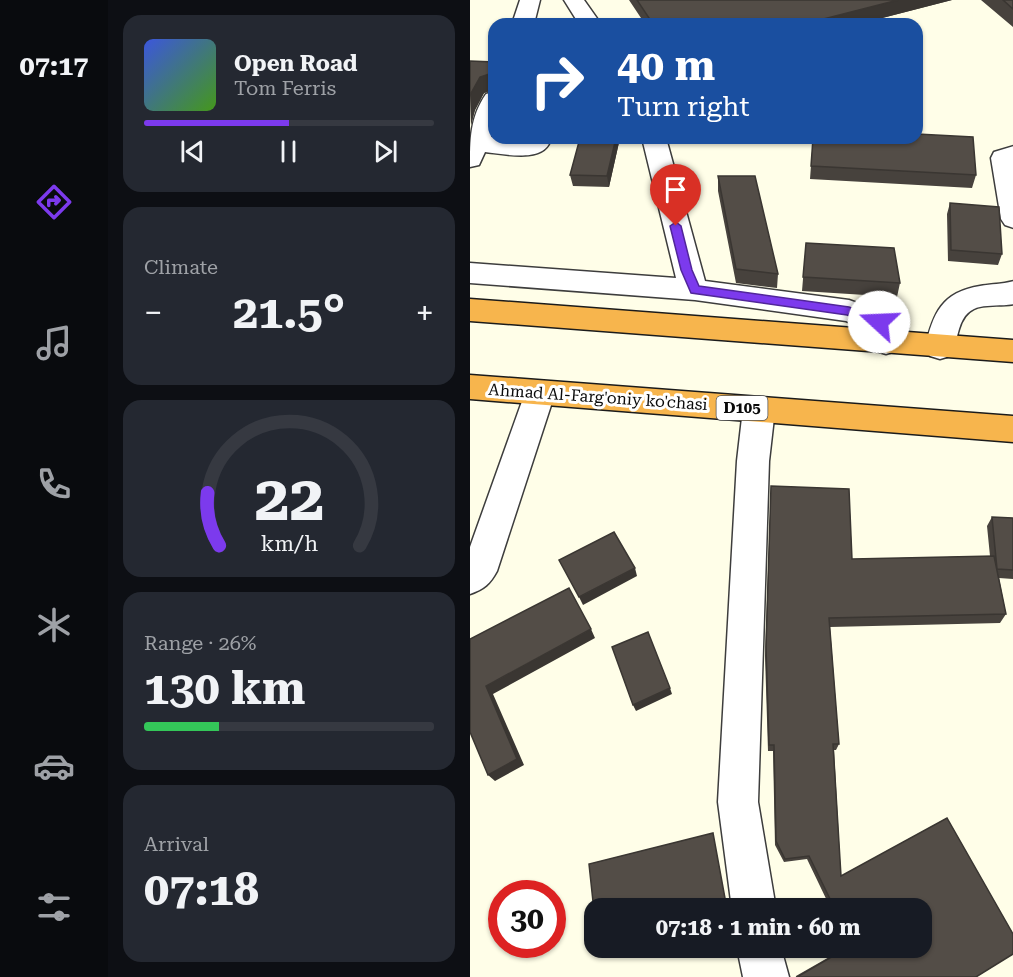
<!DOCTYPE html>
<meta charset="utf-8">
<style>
body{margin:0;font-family:"Roboto Serif",serif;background:#242831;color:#f1f3f6;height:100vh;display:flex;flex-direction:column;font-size:22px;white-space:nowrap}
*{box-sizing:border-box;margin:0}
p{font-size:20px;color:#9ea1a6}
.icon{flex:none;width:33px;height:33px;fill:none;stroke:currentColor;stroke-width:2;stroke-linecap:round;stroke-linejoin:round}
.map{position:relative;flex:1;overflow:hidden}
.details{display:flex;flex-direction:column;gap:15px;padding:15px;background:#0d0f14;width:362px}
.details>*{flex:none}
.banner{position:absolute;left:18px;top:18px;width:435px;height:126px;border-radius:18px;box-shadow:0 2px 4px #0004;background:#1a4fa0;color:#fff;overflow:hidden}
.speed{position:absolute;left:18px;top:880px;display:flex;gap:12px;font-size:30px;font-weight:700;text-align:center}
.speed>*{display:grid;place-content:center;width:78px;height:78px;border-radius:50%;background:#171b24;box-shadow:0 2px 4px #0004;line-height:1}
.speed .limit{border:9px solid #d22;background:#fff;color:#111}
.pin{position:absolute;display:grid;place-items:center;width:51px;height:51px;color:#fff;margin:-62px -26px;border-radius:50% 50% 50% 0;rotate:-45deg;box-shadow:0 0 6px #0007}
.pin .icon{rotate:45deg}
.me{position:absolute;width:66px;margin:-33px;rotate:290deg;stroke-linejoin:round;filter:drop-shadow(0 0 4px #0008)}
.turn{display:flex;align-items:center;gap:21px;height:126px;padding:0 30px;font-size:27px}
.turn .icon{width:78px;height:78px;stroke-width:2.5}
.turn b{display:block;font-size:42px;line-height:51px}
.big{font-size:45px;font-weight:700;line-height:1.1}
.details .widget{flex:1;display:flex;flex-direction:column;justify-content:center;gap:9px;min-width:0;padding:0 21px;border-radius:18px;background:#242831}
.details .dial{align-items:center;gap:0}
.dial svg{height:156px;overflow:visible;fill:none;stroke:#363941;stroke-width:7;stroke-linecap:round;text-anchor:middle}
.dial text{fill:#f1f3f6;stroke:none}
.song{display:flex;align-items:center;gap:18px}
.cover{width:72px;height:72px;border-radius:9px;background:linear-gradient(135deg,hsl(230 70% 55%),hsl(100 70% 35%))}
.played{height:6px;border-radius:3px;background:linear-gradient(90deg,#7c3aed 50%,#363941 50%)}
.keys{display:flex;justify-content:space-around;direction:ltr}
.heat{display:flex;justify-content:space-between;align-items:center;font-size:33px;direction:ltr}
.charge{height:9px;border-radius:4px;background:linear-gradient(90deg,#34c759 26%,#363941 0)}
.trip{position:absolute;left:114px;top:898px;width:348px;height:60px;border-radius:18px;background:#171b24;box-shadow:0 2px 4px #0004;font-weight:700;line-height:60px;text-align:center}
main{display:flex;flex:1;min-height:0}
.dock{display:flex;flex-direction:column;width:108px;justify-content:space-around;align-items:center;background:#090b0e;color:#9ea1a6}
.dock .icon{width:42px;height:42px}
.dock .active{color:#7c3aed}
.dock b{font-size:27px;color:#f1f3f6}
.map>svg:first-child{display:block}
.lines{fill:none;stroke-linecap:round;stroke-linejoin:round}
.minor-casing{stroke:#3d3d3d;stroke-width:3}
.highway-casing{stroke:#1b1b1b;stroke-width:3}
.minor{fill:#fff;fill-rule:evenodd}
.highway{fill:#f7b54d;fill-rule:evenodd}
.wall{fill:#47423d}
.shaded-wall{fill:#3a3632}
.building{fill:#534d47;stroke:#3a3632;stroke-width:1.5}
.route{fill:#7c3aed;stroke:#51269a;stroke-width:1.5}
.labels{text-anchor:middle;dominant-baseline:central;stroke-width:6;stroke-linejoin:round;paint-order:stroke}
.shield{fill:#fff;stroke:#545454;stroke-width:1.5}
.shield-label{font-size:15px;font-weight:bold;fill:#0a0a0a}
.street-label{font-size:16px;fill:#0a0a0a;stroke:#fff}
</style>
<main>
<nav class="dock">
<b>07:17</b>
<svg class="icon active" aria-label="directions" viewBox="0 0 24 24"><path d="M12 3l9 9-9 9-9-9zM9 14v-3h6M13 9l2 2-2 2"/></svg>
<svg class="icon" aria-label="music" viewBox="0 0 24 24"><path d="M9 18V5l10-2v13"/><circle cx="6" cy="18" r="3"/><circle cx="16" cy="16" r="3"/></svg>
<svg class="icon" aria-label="phone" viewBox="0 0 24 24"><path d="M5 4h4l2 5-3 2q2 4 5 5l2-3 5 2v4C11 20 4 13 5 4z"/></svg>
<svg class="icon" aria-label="climate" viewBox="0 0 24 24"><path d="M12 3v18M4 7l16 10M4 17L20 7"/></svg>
<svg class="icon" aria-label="car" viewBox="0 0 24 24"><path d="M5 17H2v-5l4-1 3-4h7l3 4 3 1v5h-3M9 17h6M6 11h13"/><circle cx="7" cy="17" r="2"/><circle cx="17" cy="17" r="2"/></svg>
<svg class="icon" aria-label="filters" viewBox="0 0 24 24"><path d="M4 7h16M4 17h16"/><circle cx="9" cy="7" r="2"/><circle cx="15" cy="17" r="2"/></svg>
</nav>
<section class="details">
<div class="widget">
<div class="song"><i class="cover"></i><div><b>Open Road</b><p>Tom Ferris</p></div></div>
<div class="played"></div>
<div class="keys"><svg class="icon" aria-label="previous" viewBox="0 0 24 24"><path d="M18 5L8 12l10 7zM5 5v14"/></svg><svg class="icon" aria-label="pause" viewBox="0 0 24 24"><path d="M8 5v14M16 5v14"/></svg><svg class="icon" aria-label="next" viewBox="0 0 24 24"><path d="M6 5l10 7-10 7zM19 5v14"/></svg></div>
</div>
<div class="widget"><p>Climate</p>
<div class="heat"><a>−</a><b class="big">21.5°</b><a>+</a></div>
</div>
<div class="widget dial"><svg viewBox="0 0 100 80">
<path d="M14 69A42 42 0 1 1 86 69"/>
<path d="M14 69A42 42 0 0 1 8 42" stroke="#7c3aed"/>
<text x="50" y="56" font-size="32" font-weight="700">22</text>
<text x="50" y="72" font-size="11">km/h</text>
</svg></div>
<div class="widget"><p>Range · 26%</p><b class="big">130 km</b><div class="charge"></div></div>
<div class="widget"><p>Arrival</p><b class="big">07:18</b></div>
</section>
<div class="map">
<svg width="544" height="977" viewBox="0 0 544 977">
<rect width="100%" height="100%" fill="#fffee8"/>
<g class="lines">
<g class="minor-casing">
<path id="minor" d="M50,0H70L64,24H42Z
M94,0H114L131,24H109Z
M24,92V129L21,137L54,140L81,138C76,164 34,154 15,152L9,165L0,167C0,140 0,117 16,94Z
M172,138H196L235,281L379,300L434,320L438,328L426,351L416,354L406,351L401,343L407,333L376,321L225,300L0,283V263L206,278Z
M544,146V228L535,225L531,219L521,158L524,152Z
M544,281V304C519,308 498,299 489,329C486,339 485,347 480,356L470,359L460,356L455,348C463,313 472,292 510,286C522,284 532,284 544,281Z
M70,381L81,384L85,393L27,571C20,584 14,589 0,594V547L55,393L59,384Z
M289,397L300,400L305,409L299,461L288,802L306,909H262L248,802L267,461L273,409L278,400Z
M267,948H311L319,977H273Z"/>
</g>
<g class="highway-casing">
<path id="highway" d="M0,299L544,340V362L0,321Z
M0,375L544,416V442L0,399Z"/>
</g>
<use href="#minor" class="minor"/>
<use href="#highway" class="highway"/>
</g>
<path class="wall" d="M159,0H482L389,24H175Z
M511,0H543V27Z
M0,61L24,62V118L22,111V90L14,93L5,110L1,125Z
M110,138H150L139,187L103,186L100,175Z
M343,138L506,175L502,188L340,179Z
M248,176L308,274L307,288L266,283L248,191Z
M480,203L532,254L528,265L478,261L477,214Z
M336,243L430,283L427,297L332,291Z
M301,486L379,489L382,559L520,556L517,526L522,517L543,518V579L529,578L536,614L530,623L360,627L369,744L366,750H364L371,876L477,818L543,934V954L506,977H326V976L375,948H452V909H361L337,859L314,862L305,845L303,751H298L295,656Z"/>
<path class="shaded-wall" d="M428,0H482L389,24H334Z
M19,74L23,90L14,93L5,110L1,125L0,95L10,77Z
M146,138H150L139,187L137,176Z
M165,568L167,576L113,605L109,597Z
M121,629L125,638L23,694L54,765L25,781L18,775L16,686Z
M200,688L202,694L166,711L163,705Z"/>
<path class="building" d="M167,0H428L334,24H183Z
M533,0H543V9Z
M0,61L24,62V111H22V77L19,74L10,77L0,95Z
M447,134L503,137L506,175L341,166L343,138H447Z
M110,138H146L137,176L100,175Z
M248,176H285L308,274L266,269Z
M480,203L529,207L532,254L481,250Z
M336,243L424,248L430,283L333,277Z
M301,486L379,489L382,559L524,556L536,614L359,618L369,744H363L371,876L477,818L543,934V954L506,977H327L377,948H452V909H365L339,856L315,859L306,841L304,745H299L296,647Z
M522,517L543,518V570L527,569Z
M144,532L165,568L109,597L89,560Z
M99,588L121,629L16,686L47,759L18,775L0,732V639Z
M178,632L200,688L163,705L142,647Z
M243,833L257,909H124V911L119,864Z"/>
<path class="route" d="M206,222L211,226L222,270L229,286L379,307L413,319L415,322L409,327L377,315L221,293L211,270L200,226Z"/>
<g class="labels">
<rect class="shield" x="246.5" y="396" width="51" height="24" rx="4.5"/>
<g class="shield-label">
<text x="272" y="408">D105</text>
</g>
<g class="street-label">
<text transform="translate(128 397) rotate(4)">Ahmad Al-Farg'oniy ko'chasi</text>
</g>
</g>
</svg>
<div class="speed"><div class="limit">30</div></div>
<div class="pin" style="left:206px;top:226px;background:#d93025"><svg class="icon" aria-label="arrive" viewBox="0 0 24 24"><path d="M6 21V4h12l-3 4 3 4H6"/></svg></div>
<svg class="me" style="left:409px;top:322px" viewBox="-20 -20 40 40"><circle r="19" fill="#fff"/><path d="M0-13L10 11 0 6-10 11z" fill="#7c3aed"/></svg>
<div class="trip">07:18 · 1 min · 60 m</div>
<div class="banner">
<div class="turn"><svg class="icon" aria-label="right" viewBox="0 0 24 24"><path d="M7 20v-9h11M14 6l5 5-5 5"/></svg><div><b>40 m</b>Turn right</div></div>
</div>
</div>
</main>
